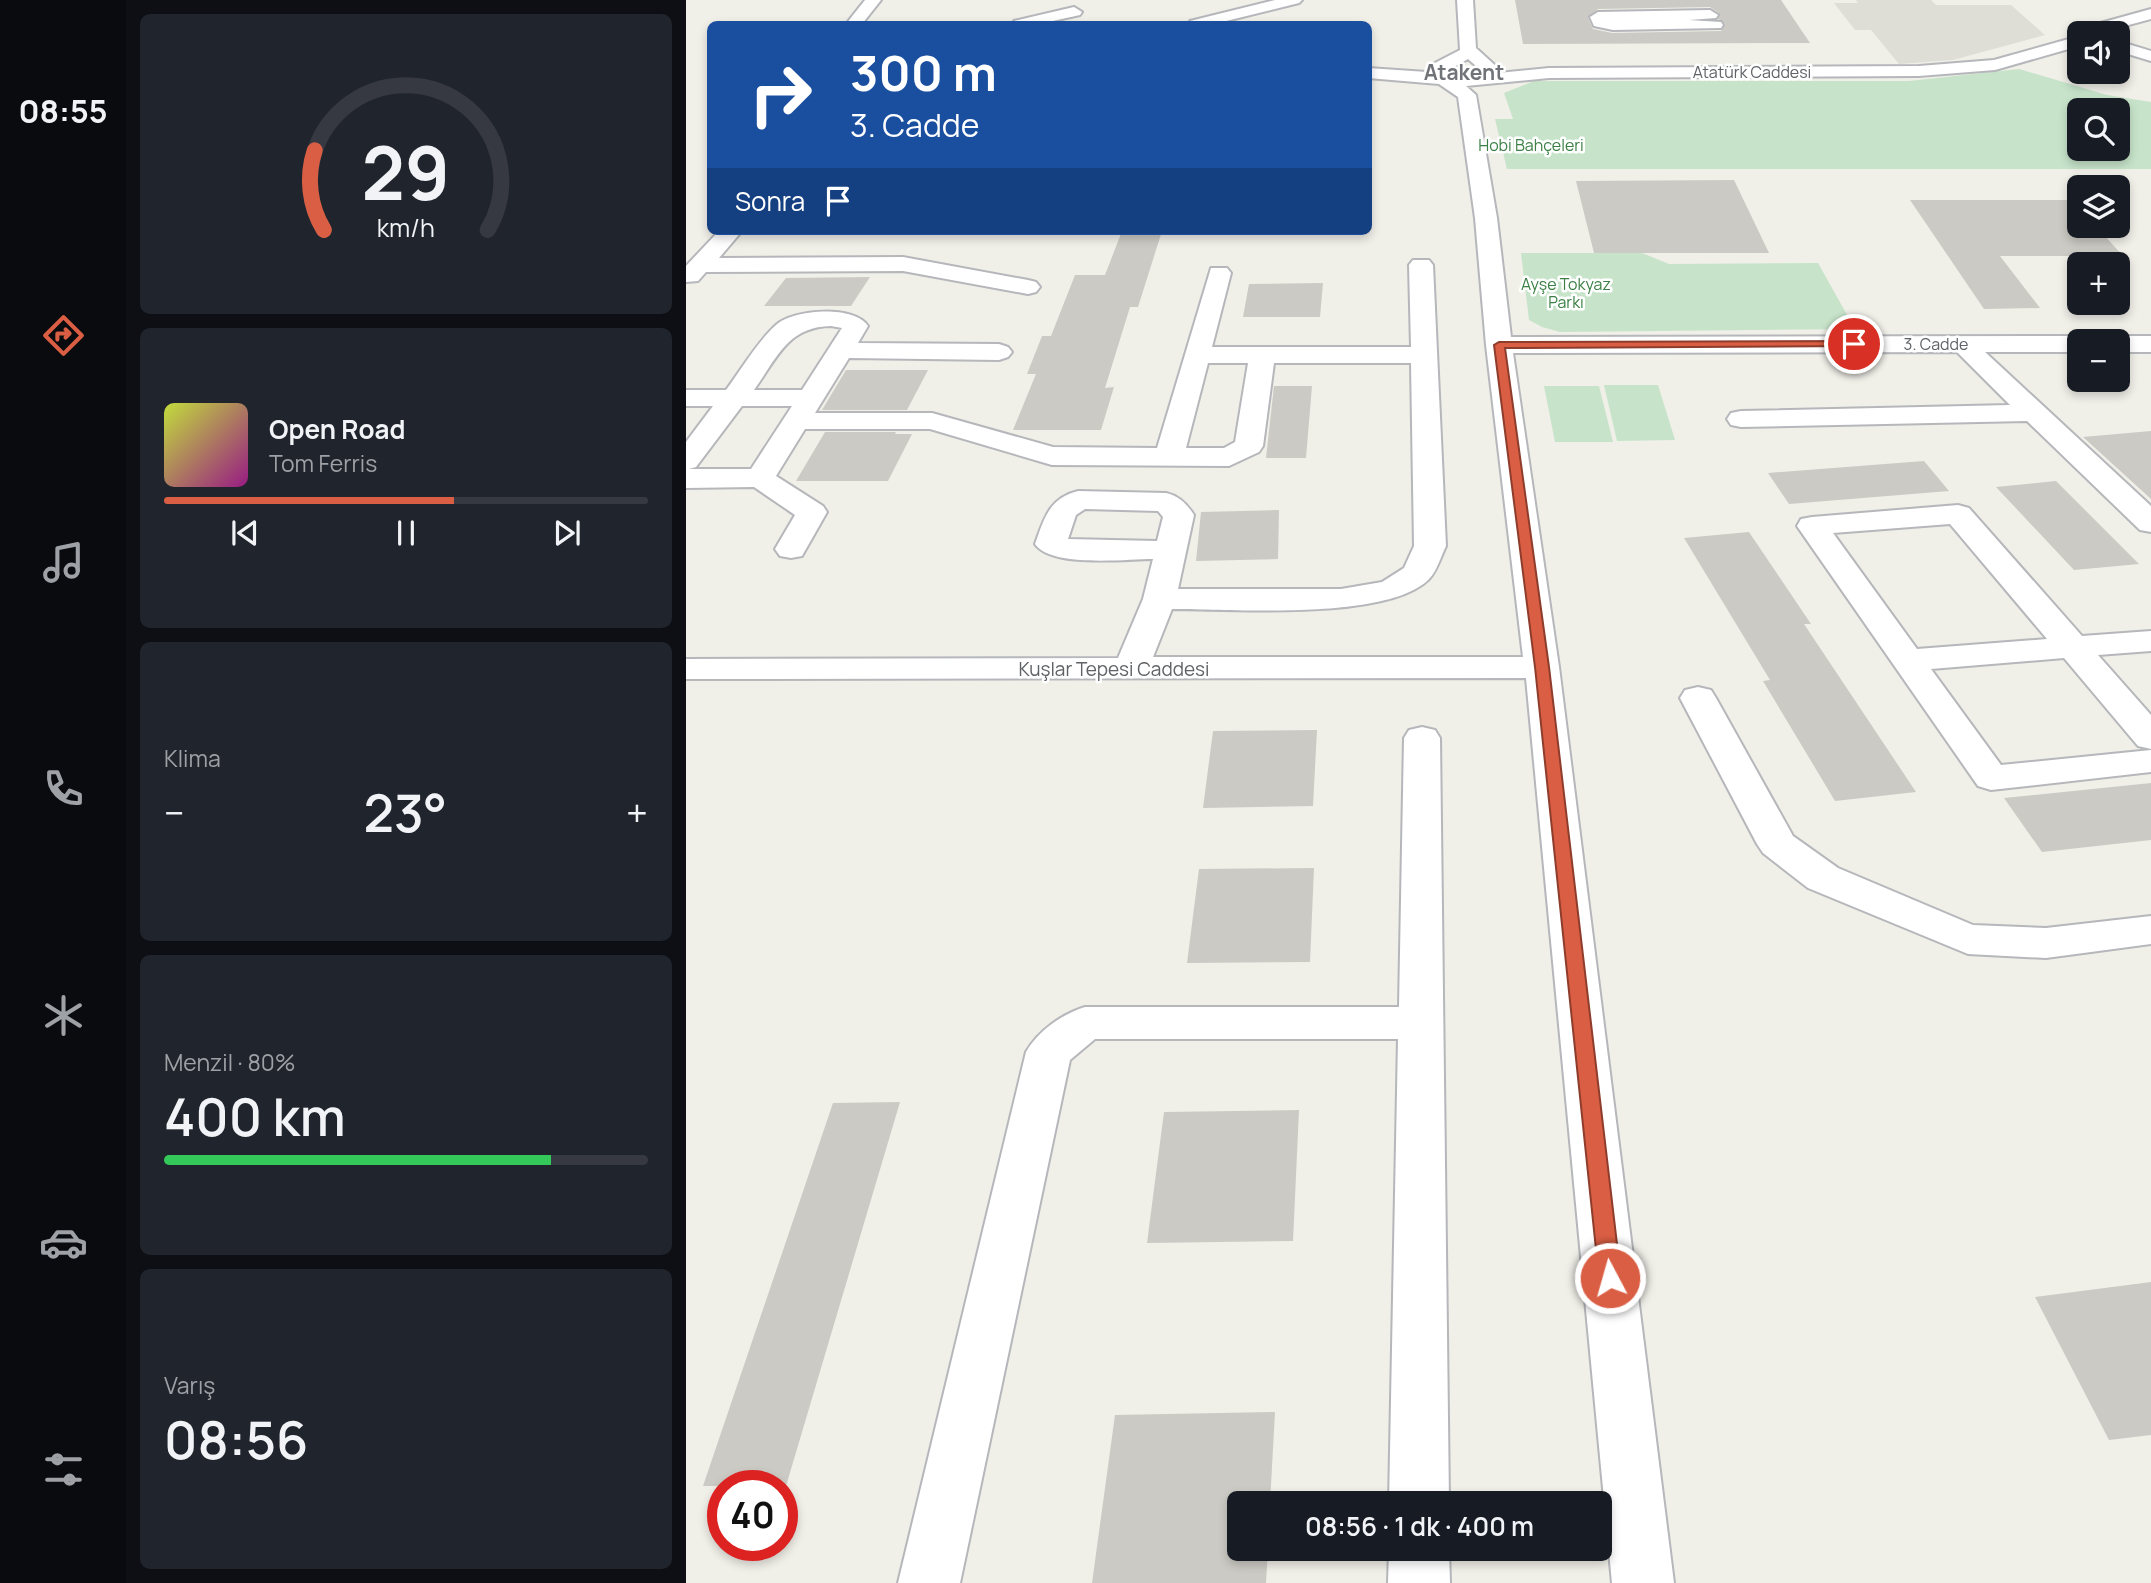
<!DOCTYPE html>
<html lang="tr">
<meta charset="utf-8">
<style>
body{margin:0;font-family:Manrope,sans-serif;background:#20242c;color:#f1f3f6;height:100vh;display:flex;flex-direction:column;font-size:26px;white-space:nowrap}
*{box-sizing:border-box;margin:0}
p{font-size:23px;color:#9ea1a6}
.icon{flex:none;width:38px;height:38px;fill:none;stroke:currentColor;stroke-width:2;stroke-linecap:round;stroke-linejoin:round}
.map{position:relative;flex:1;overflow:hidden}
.drawer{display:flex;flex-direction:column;gap:14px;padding:14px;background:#0d0f14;width:560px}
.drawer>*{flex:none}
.top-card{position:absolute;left:21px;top:21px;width:665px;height:214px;border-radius:10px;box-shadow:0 4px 10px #0003;background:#1a4fa0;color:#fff;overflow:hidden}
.fabs{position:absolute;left:1381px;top:21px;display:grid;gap:14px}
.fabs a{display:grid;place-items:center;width:63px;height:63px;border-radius:10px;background:#171b24;box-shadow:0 4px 10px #0003;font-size:35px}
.speed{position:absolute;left:21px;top:1470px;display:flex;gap:14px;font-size:35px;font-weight:700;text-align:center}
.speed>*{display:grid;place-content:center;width:91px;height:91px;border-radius:50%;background:#171b24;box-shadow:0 4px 10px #0003;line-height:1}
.speed .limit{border:10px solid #d22;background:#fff;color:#111}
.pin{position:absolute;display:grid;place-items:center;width:60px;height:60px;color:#fff;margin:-30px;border:4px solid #fff;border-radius:50%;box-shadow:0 2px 7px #0007}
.me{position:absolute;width:77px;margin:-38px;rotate:354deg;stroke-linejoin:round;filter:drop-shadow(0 0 5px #0008)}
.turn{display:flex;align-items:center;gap:24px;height:147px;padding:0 28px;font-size:32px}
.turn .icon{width:91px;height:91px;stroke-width:2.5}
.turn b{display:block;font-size:49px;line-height:60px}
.then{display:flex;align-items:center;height:66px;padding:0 28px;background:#0003;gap:14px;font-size:26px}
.big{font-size:52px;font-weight:600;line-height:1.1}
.drawer .widget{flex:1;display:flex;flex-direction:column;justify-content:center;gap:10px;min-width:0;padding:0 24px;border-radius:10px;background:#20242c}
.drawer .dial{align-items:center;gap:0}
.dial svg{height:182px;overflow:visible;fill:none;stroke:#363941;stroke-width:7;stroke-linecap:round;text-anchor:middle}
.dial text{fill:#f1f3f6;stroke:none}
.song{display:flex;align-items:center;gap:21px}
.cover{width:84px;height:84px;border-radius:10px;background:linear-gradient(135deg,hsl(70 70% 55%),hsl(310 70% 35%))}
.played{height:7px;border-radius:4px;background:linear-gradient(90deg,#da5e43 60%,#363941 60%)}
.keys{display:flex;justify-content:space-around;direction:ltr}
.heat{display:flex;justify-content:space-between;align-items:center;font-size:38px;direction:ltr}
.charge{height:10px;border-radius:5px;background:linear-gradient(90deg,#34c759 80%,#363941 0)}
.trip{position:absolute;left:541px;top:1491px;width:385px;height:70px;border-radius:10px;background:#171b24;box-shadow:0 4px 10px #0003;font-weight:600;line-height:70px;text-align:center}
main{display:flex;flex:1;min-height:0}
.tab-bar{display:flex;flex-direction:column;width:126px;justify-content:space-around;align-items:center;background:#090b0e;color:#9ea1a6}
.tab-bar .icon{width:49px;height:49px}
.tab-bar .current{color:#da5e43}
.tab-bar b{font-size:32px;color:#f1f3f6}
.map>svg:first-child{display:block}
.education{fill:#dfded6}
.green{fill:#c7e4ca;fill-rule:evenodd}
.building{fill:#cbcac4;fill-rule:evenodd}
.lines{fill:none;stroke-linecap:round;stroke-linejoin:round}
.minor-casing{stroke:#b5b7bb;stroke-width:4}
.minor{fill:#fff;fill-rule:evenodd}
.route{fill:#da5e43;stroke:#8e3d2c;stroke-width:2}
.labels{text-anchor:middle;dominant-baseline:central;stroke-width:5;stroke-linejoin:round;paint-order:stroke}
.far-street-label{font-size:16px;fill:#5f6266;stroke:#fff}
.far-park-label{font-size:16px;fill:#3d8046;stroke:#fff}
.street-label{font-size:19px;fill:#5f6266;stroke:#fff}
.far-district-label{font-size:21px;font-weight:bold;fill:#707378;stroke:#fff}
</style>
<main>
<nav class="tab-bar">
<b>08:55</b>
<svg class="icon current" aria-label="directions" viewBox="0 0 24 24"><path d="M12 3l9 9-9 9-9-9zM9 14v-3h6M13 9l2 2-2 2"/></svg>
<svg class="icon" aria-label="music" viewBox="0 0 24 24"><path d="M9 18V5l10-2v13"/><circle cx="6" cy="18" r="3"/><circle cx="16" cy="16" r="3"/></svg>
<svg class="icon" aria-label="phone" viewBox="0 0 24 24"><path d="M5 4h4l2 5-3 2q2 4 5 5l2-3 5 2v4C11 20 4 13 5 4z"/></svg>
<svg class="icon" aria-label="climate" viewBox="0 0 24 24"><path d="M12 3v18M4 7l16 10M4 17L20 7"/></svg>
<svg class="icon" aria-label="car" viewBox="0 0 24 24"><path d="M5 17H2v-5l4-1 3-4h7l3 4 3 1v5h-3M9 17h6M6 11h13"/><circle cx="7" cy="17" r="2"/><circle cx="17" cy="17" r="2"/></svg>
<svg class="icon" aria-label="filters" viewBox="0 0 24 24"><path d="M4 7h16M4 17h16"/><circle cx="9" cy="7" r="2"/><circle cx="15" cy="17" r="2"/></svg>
</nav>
<section class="drawer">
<div class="widget dial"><svg viewBox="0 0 100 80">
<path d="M14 69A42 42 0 1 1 86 69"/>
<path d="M14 69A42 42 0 0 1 10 34" stroke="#da5e43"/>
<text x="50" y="56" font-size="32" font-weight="700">29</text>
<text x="50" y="72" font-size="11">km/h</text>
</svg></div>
<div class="widget">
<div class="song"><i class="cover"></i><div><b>Open Road</b><p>Tom Ferris</p></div></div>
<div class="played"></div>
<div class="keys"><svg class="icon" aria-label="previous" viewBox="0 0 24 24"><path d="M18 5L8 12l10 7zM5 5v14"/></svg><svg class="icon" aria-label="pause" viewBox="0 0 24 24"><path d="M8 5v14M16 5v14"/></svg><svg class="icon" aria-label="next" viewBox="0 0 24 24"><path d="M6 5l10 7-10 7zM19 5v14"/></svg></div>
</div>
<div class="widget"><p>Klima</p>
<div class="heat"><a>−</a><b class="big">23°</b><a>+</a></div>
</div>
<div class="widget"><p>Menzil · 80%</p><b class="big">400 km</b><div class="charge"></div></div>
<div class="widget"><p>Varış</p><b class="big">08:56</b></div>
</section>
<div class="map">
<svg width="1465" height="1583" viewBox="0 0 1465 1583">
<rect width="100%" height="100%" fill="#f0efe8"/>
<path class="education" d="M1170,0H1245L1250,5H1325L1359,35L1267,60L1213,64L1185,30H1169L1148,3H1172Z"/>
<path class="green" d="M1333,69L1421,95L1465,102V169H821L809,119H827L818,93L848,81H1223ZM1432,110V149H1393V110Z
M835,253H956L983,264L1132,263L1169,329L874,332L856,327L843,320Z
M918,385H972L989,440L931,441Z
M858,386H913L927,442H869Z"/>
<path class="building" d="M829,0H1095L1124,43L837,44ZM1024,7L1033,13L1032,19L1039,24L1035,31L926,33L907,29L902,18L912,9Z
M1048,180L1083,253H908L890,181Z
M1224,200H1393V226H1410L1437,256H1314L1354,308L1298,309Z
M436,231H476L452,307H444L419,388L428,387L415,430H327L350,374H341L356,336H365L389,275H419Z
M184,277L165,306H78L100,278Z
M637,283L634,317H557L563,284Z
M160,370H242L221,410H136Z
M588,386H626L620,458H580Z
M1465,431V499L1397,437Z
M139,432H210L209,434H226L202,481H110Z
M1238,461L1263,491L1103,504L1082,473Z
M1370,481L1453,564L1388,570L1310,487Z
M593,510L592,559L510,561L515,512Z
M1063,532L1125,624H1118L1230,792L1149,801L1077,681L1084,680L998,538Z
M631,730L627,806L517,808L527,731Z
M1465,783V840L1356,852L1318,798Z
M628,868L624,962L501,963L513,869Z
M214,1102L100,1486H17L147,1103Z
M613,1110L607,1241L461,1243L478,1112Z
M1465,1282V1435L1423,1440L1349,1297Z
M589,1412L584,1503H553V1549H582L580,1583H406L429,1415Z"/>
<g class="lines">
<g class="minor-casing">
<path id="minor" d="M179,0H195L176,24H160Z
M589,0H616L613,3L528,24H502L504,21Z
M771,0H787L790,48L812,68L809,72H797L782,59L759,72L782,76L863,68L1233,66L1308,60L1390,37L1387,33L1389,30L1465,9V19L1413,33H1393V46L1309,70L1233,76L863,78L780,86L790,95L811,218L825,337L1393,336L1402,339L1404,341H1393V352H1299L1465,506V532L1454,530L1341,421L1055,427L1045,425L1041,419L1045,413L1055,411L1324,405L1271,352L827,353L873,667L988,1583H926L840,678L0,679V659L432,658L457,599L467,559C439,559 366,568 349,544C358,519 363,498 392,491L480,493C493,496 501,504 508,515L492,589H655L696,582L718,568L728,546L725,363H588L577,446L573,452L543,466L366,465L244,429H119L90,476L137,506L141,512L116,556L105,558L94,556L89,549L109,515L68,487L0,488V442L27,406H0V390H40C55,370 72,341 90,325C108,309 168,305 182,326L172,343L313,344L322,347L326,352L322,357L313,360L163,358L129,413H246L367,447L471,448L525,268H541L545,273L526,347H725L723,265L727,260H743L747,265L760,546C755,556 751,571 743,579C702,621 545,609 486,609L467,657H837L800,345L789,218L772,97L753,84L682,78V68L741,72L747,64L774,50ZM145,326L156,328L116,390H68C91,358 101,327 145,326ZM522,363H562L549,442L538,448H500ZM56,406H106L65,469H3L10,467ZM399,509L472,511L477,517L471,541L382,539L390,515Z
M388,7L396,12L394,15L353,24H326L328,21Z
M1024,10L1032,15L1030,18L1003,20L1035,22L1037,25L1035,28L927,30L908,26L904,17L912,12Z
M1432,41L1465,51V61L1432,51Z
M33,231H56L33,258L217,257L342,280L350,282L354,287L350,292L342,294L217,271L20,272L12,281L0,282V266Z
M1432,336H1465V352H1432V341H1421Z
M1272,505L1283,508L1396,636L1465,631V651L1412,655L1465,715V749L1452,746L1378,658L1245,669L1315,765L1465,750V772L1305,790L1292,786L1111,526L1115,519L1126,517ZM1264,524L1361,639L1231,649L1147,533Z
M1012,687L1025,690L1030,698L1107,836L1152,868L1287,925L1360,928L1465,916V944L1360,958L1282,954L1122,888L1077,853L1071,844L994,698L999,690Z
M736,727L749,730L754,738L763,1503H703L712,1039H409L384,1060L274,1583H212L340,1052C352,1031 376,1014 399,1007H713L718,738L723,730Z
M703,1549H763L764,1583H702Z"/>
</g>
<use href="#minor" class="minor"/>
</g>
<path class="route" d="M1168,341L1172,342V346L819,348L863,667L935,1278L931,1284L924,1287L916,1284L913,1278L849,667L808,345L813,342Z"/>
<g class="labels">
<g class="far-street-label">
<text x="1066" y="72">Atatürk Caddesi</text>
<text x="1250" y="344">3. Cadde</text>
</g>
<g class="far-park-label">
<text x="845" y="145">Hobi Bahçeleri</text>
<text x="880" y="284">Ayşe Tokyaz<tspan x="880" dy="18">Parkı</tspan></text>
</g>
<g class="street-label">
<text x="428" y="669">Kuşlar Tepesi Caddesi</text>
</g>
<g class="far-district-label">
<text x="778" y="72">Atakent</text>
</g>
</g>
</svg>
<div class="fabs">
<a><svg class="icon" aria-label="sound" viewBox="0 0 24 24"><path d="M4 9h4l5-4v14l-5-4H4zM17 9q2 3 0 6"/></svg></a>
<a><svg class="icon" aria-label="search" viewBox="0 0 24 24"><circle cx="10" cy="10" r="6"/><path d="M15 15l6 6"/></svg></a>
<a><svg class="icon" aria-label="layers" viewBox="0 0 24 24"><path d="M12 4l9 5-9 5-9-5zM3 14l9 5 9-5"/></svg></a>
<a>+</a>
<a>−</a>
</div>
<div class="speed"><div class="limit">40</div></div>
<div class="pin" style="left:1168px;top:344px;background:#d93025"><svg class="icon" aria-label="arrive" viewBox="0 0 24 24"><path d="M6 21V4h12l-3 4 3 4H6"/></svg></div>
<svg class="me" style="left:924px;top:1278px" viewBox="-20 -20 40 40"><circle r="17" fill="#da5e43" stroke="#fff" stroke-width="3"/><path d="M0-11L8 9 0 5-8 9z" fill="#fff"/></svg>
<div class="trip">08:56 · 1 dk · 400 m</div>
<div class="top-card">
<div class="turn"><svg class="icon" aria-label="right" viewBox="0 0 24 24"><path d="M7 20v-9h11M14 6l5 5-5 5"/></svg><div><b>300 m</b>3. Cadde</div></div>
<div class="then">Sonra<svg class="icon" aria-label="arrive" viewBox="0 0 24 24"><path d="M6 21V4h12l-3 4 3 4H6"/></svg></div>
</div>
</div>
</main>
